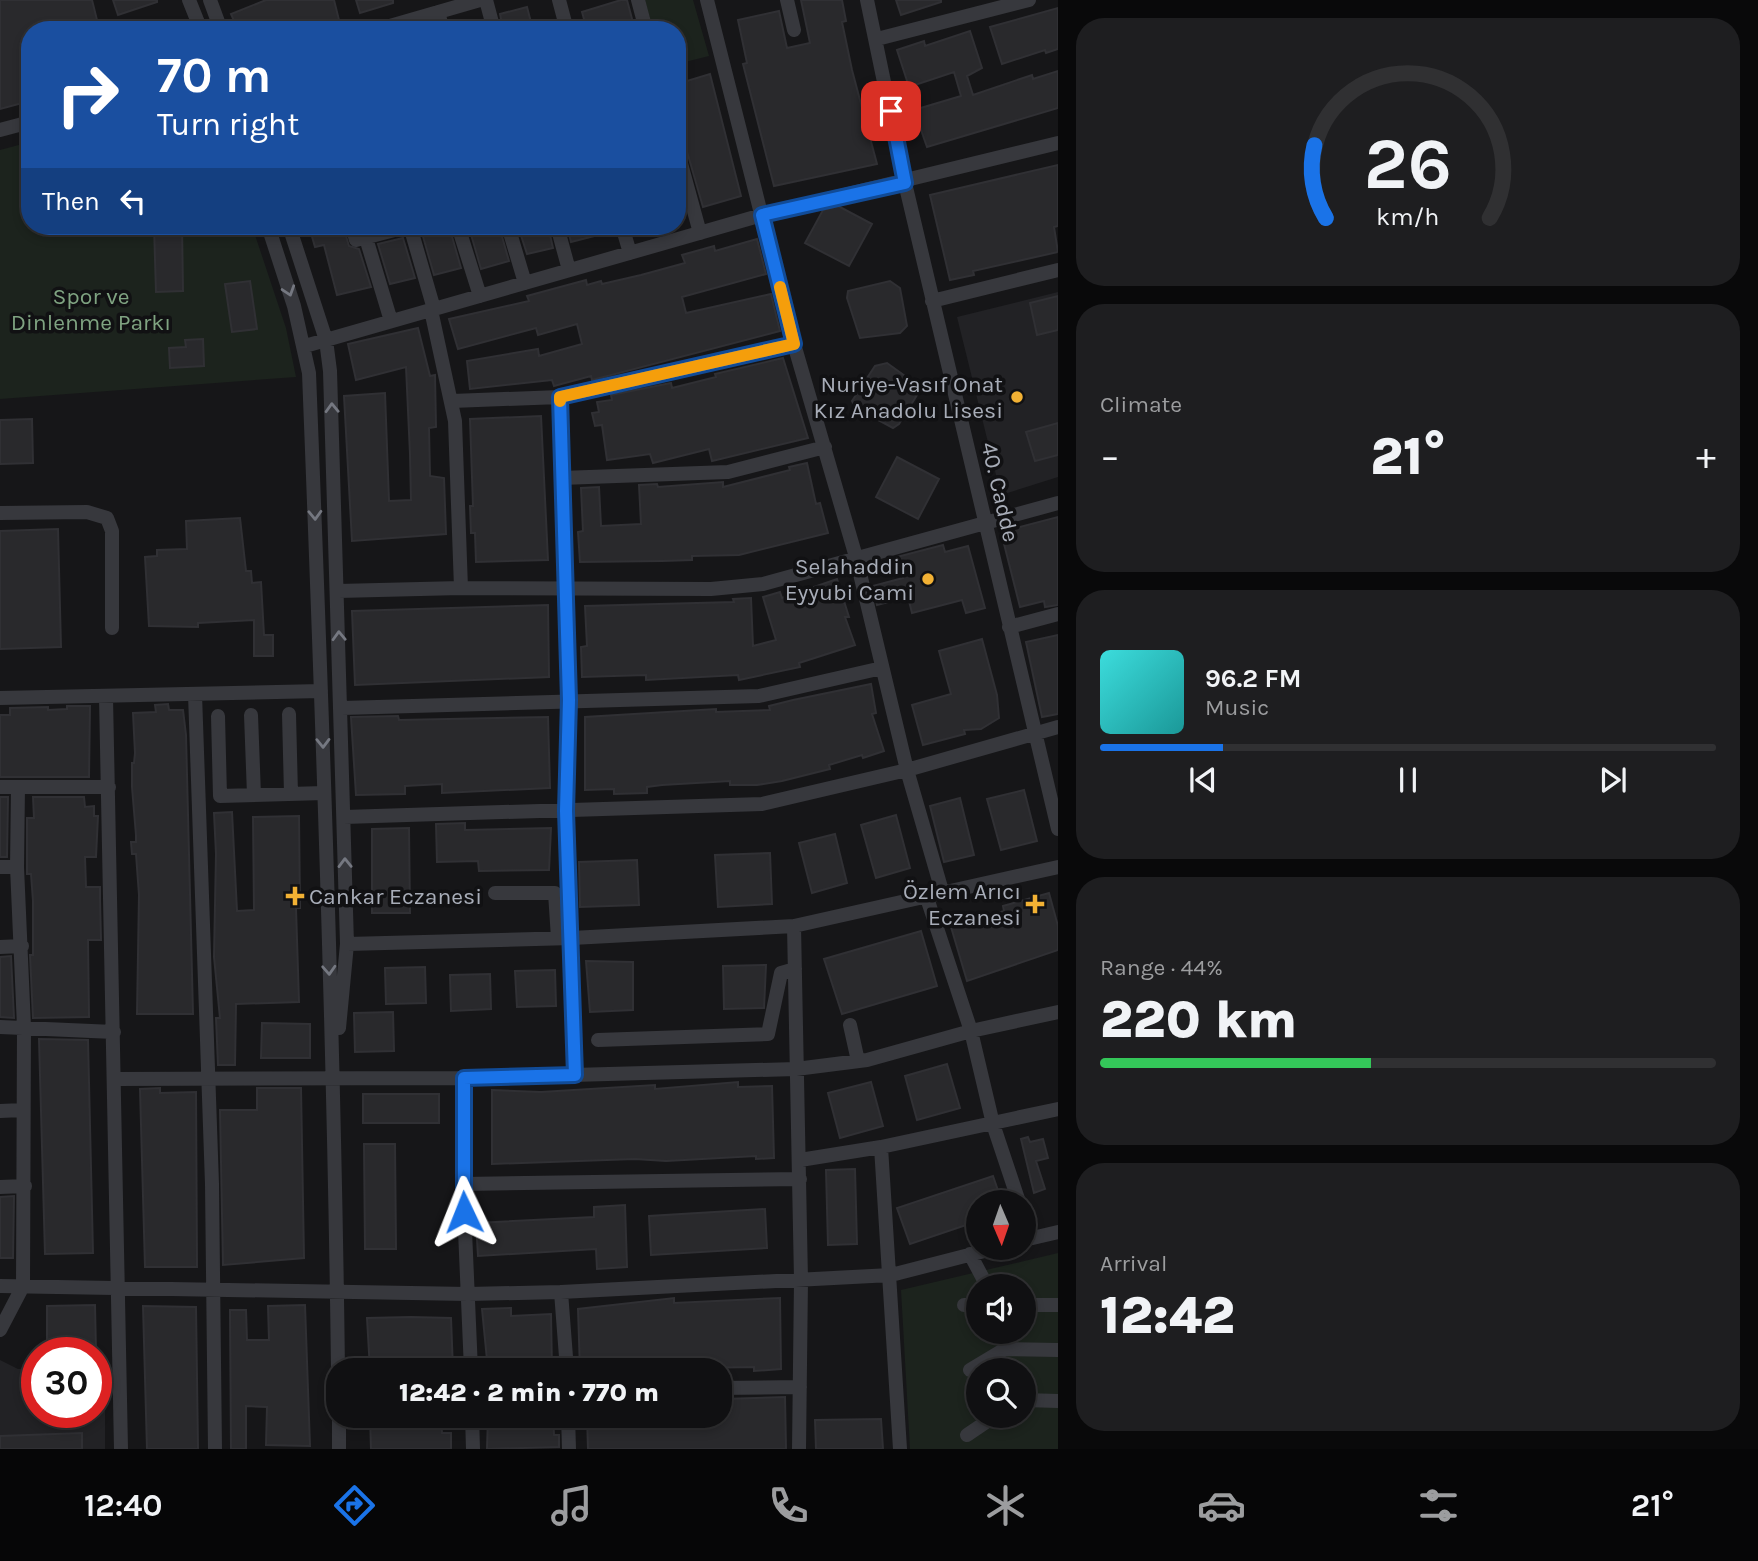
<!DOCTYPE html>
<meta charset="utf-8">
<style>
body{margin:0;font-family:Karla,sans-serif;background:#1e1e20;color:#f1f3f6;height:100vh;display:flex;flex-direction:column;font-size:26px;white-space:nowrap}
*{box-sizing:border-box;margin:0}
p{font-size:23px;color:#9c9d9f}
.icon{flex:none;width:38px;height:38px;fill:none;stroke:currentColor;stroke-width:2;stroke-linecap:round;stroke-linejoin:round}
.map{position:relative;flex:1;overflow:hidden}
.sheet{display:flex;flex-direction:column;gap:18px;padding:18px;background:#09090a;width:700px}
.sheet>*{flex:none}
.top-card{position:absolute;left:21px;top:21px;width:665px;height:214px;border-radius:28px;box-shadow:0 4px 10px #0003,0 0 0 2px #303032;background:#1a4fa0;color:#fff;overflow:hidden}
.needle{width:46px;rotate:178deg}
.controls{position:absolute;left:966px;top:1190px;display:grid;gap:14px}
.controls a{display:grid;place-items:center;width:70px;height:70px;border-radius:50%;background:#101012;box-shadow:0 4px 10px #0003,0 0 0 2px #303032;font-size:35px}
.speed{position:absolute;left:21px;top:1337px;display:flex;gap:14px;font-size:35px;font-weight:700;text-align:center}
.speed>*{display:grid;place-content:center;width:91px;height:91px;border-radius:50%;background:#101012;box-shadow:0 4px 10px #0003,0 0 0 2px #303032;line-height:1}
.speed .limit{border:10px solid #d22;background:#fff;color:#111}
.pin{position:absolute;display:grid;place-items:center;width:60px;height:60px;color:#fff;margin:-30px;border-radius:14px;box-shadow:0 4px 10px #0006}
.me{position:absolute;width:77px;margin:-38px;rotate:358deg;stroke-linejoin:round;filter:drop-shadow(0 0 5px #0008)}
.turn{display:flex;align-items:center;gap:24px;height:147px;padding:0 21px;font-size:32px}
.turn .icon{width:91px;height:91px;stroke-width:2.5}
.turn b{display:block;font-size:49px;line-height:60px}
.then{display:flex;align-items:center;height:66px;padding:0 21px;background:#0003;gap:14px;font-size:26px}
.big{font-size:52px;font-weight:800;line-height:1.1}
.sheet .widget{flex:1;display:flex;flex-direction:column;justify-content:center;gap:10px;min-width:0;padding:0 24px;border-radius:28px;background:#1e1e20}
.sheet .dial{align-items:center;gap:0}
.dial svg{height:182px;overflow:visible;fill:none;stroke:#303032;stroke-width:7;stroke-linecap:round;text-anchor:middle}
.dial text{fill:#f1f3f6;stroke:none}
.song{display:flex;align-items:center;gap:21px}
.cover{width:84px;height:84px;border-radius:10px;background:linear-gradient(135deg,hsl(180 70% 55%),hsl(180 70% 35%))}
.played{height:7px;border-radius:4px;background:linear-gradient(90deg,#1a73e8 20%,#303032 20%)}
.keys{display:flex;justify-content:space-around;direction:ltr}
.heat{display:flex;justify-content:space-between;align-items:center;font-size:38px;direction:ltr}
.charge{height:10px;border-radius:5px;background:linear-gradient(90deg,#34c759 44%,#303032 0)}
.trip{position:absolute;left:326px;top:1358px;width:406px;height:70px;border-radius:28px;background:#101012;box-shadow:0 4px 10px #0003,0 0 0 2px #303032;font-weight:800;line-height:70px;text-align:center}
.tabs{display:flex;height:112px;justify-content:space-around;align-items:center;background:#060607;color:#9c9d9f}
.tabs .icon{width:49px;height:49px}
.tabs .selected{color:#1a73e8}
.tabs b{font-size:32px;color:#f1f3f6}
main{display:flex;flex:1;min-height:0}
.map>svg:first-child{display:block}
.built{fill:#222225}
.green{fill:#1c231d;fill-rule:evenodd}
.building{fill:#29292c;stroke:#303034;stroke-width:2}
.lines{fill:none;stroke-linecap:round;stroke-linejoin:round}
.minor{stroke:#37383d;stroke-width:14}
.oneway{stroke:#757881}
.route-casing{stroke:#114b97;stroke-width:18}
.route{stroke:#1a73e8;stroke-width:12}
.slow{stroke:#f59e0b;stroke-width:12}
.poi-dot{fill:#f2b134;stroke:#111113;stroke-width:2.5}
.labels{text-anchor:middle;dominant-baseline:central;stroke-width:7;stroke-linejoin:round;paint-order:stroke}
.park-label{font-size:23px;fill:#7fa381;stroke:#111113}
.poi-label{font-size:23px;fill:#a8adb8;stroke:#111113;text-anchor:end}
.street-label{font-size:23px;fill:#a8adb8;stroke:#111113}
</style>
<main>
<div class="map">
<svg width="1058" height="1449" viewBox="0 0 1058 1449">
<rect width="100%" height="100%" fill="#161618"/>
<path class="built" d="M1058,292V477L1001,495L957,317Z
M0,1360L18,1369H37V1412H96V1368H105V1449H0Z"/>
<path class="green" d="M645,0H693L709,56L677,64V30H653Z
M30,142V226H252L286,328L296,377L0,399V150Z
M1058,1253V1449H910L901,1290ZM978,1286H1024V1332H978ZM978,1370H1024V1416H978Z"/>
<path class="building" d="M0,0H92L97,20L57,30H30V101L0,109Z
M113,0H157V2L118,15Z
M266,0H334L339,20L304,30H238L231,14Z
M356,0H393V3L360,13Z
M621,0H627L635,30H587L582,12Z
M801,0H842L846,21L842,22L852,70L877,164L774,186L743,64L747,63L738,20L779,11L787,48L810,43Z
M896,0H941V2L901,15Z
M527,7L533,30H503L500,14Z
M1058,8V49L1046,53L1045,50L1002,64L990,27Z
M970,31L982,68L967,76L973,95L1032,75L1033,79L1058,71V108L927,147L914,110L961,96L954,72L909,87L897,50L924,41L925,46Z
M710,74L741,196L703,207L677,117V84Z
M1058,165V226L1054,227L1058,252L973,271L974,275L950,280L930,195Z
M838,206L872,224L849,266L805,243L823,210Z
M154,226H182L183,291L156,292Z
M309,226H343L349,246L359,249L371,287L337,295L324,245L315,247Z
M420,226H438V229L449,226L461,268L434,275Z
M488,226H499L509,261L481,269L470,231Z
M518,226H548L553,248L527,254Z
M567,226H613L614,231L571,242Z
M403,238L415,278L390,284L378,244Z
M757,239L766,274L682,297L686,313L771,294L780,331L592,380L591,376L554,386L552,380L470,389L467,361L538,349L539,356L582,344L577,324L538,335L536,328L458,349L449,319L529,301L527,296L586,280L587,285L601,281L602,284L641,275L685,263L682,255L714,246L715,251Z
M250,281L257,329L232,332L225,284Z
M890,281L900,288L907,326L900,333L860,338L847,298L848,291Z
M1058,296V330L1037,335L1030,303Z
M418,328L430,376L435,375L436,427L429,428L430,476L444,478L446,534L352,541L344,396L385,393L389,501L411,500L410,454L406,367L356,380L348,344Z
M203,339L204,366L170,368L169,348L186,347L185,340Z
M783,358L808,438L712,461L709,449L653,463L650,454L607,460L602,425L595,426L592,413L599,412L597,402L612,400L611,395L671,383L672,388L716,377L715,374Z
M887,363L916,384L919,392L899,424L893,428L856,408L852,401L875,366Z
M541,416L548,560L476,562L475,533H471L470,506H473L470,419Z
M32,419L33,463L0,464V420Z
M1058,423V455L1035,461L1026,432Z
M897,457L939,479L918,519L876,497Z
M807,463L816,504L820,503L828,533L739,555L692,556V560L662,561L580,562L578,532L583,531L581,488L599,487L601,526L641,524L639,485L657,484L658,487L723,482V487L790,470L789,467Z
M1058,517V605L1045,607L1044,601L1020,607L1001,532Z
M240,518L246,571H251L252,583L261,582L264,635H273V656H254V620L198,623V627L149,626L145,557L157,556V550L187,549L186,521Z
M58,529L61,647L0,649V531Z
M943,545L945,552L968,546L985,608L966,613L962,600L912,613L908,597L877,605L873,586L903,578L897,557Z
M837,579L849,617H845L855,645L799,663L800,667L739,680L738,675L646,680V675L582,677L581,647L587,646L585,606L734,602L733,599L751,598L753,646L776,640L763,597L780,592L782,598Z
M548,605L549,677L355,685L352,611Z
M1058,635V714L1042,717L1026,642Z
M982,639L997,695L999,718L981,729L964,730L965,734L923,745L912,705L951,694L939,651Z
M871,684L876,713L872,714L884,751L863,758L862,755L829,765L830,769L782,781L757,785H730V781L662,785L647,787V793L614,794V789L585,790V717L716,709V712L770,710L769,706L793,700Z
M168,704L169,710H183L186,735L193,1014H137L139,895L136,854H132L131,842H136V835L132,787V763H134L135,753L133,713L156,712L155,705Z
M67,706H90L89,777H0V715H10V708L48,707V710L67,709Z
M398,716L399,720L548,717L550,788L442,793V784L405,786V794L356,795L351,717Z
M1024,790L1037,841L1001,850L987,799Z
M0,797H8L7,857H0Z
M33,797H84L85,807L94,806V816H98L96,857H85L86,887H100V899L101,940H88L89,1017L33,1018L30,955H33V901L31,874H27V818H34Z
M960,798L974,855L944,862L930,806Z
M232,812L237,911L254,910L253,817L299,816L300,908H296L299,1002L236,1004L235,1065H218L216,1018H220L214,957L216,854L214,813Z
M896,815L910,868L876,878L861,825Z
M465,823V830L551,828L549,870L479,871L478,861L437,862L436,824Z
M409,828L410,913H372V829Z
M835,834L847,883L812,893L799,843Z
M770,853L772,904L718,907L715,855Z
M637,860L639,905L580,907L579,862Z
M1049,893L1058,926V950L967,981L951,927L1004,911L1003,906Z
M921,931L937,986L842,1014L824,959Z
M11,956L14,1018L0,1017V957Z
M586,961L633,962V1010L590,1012Z
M766,965L764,1008L724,1009L723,966Z
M425,967L426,1003L386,1004L385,968Z
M555,970L556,1006L517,1007L515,971Z
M490,974L491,1009L451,1011L450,975Z
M393,1012L394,1051L355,1052L354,1013Z
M262,1023L310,1024V1058H261Z
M39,1039L88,1040L93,1253L45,1254Z
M947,1064L960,1108L917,1120L905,1076Z
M738,1082V1087L772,1086L774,1158L756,1159V1156L666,1161L635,1159L492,1164V1090L541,1092L655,1085V1089Z
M871,1082L883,1126L840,1138L828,1093Z
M160,1088V1093L196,1092L197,1267H145L140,1089Z
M257,1088H301L304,1258L223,1265L220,1110H257Z
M363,1094H439V1123H363Z
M1028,1137L1030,1142L1043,1139L1048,1158L1036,1161L1045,1189L1034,1193L1021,1139Z
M364,1144H395L396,1249H365Z
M855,1169L857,1244L828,1245L826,1170Z
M993,1176L1002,1202H978V1221L910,1244L897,1208Z
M14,1196L13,1258H0V1197Z
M625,1205L627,1267L597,1269L596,1249L478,1256L476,1223L594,1217V1207Z
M765,1209L767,1248L651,1255L649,1216Z
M674,1298V1303L780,1298L781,1369L754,1371V1367L580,1370L578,1309Z
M95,1305L96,1353H47V1306Z
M305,1305L310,1446L266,1445L267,1407L246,1406V1449H231L230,1310H246L247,1340H269L268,1306Z
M143,1306L196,1307L198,1449H147Z
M511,1308V1316L551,1314L552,1370H488L482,1309Z
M411,1317L451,1318L453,1370H370L367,1318Z
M785,1397L786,1449H588L587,1416H724L723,1399Z
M370,1416H441L442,1433H451V1449H371Z
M488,1416H553L554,1435H559V1447L487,1449Z
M881,1419L883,1449H816L815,1420Z
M82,1433V1449H0V1436Z"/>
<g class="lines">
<path class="minor" d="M189,0L201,30
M210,0L221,30
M486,0L494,30
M559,0L567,30
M638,0L646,30
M707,0L794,344L856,557L907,770L942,891
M787,0L794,30
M867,0L905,183L1058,829
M438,12L443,30
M376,30L480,0
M877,39L1029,0
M0,130L30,122
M677,149L700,233
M268,226L294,306L309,373C322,705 334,1038 338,1370
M289,226L326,340L330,371L347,944L339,1028
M352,226L356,240L410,226
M410,226L434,309
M458,226L480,296
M508,226L525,283
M557,226L569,270
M622,226L630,253
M366,238L391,321
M932,301L1058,270
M431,310L455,421L461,588
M305,346L762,215L1058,143
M560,397L569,700L566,811L575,1075
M452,401L560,397L794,344
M561,478L728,472L825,447
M0,513L87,512L107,518L112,531V628
M338,591L461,588L711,589L763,584L1058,503
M1009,627L1058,614
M195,694L212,1184L215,1449
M106,697L121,1449
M0,698L321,691
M342,708L759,696L882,668
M289,714L291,794
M251,715L254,795
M218,716L220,796L324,793
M0,787H109
M344,817L762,804L907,770L1058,727
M0,867H17
M495,893H555L558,938
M926,895L971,1031L993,1124L1019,1202
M794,926L801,1280L799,1449
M347,944L572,938L794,926L1058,867
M0,947L22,946
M850,1025L858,1061
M0,1027L114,1032
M598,1040L768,1034L781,973L795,969
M464,1078L463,1184L471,1370
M116,1079L464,1078L796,1069L867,1060L971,1031L1058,1012
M0,1111L23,1110
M881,1147L900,1449
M800,1160L881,1147L1058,1109
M463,1184L800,1179
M0,1187L25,1186
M1024,1215L1031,1238
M1024,1240L1058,1232
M970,1254L987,1286
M0,1286L468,1294L561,1292L891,1275L996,1248
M561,1292L567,1370
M964,1305H978
M1024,1305H1058
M0,1330L23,1286L24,1027L17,867L18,787
M970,1370L1005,1349L1058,1350
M719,1388L800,1387
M1024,1400L1058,1401
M339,1416V1449
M472,1416L473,1449
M568,1416L569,1449
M967,1435L995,1416"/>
</g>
<defs><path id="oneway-chevron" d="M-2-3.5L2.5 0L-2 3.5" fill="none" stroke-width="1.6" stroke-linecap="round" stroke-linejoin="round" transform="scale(1.75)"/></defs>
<g class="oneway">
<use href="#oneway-chevron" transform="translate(289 291) rotate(72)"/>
<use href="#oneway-chevron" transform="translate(332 408) rotate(-92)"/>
<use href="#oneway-chevron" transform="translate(315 515) rotate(88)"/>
<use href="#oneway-chevron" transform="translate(339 636) rotate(-92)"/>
<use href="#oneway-chevron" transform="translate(323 743) rotate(89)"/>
<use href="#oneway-chevron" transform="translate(345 863) rotate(-91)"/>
<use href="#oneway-chevron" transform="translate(329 970) rotate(87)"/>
</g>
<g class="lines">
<g class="route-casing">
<path id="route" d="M464,1212V1078L575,1075L566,811L569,700L560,397L794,344L762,215L905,183L891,111"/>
</g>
<use href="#route" class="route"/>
<path class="slow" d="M560,401V397L794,344L780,287"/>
</g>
<g class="poi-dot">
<circle cx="1017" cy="397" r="7"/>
<circle cx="928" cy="579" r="7"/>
<path d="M291.5 885.5h7v7h7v7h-7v7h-7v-7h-7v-7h7z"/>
<path d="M1031.5 893.5h7v7h7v7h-7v7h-7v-7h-7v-7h7z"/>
</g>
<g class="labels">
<g class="park-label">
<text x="91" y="296">Spor ve<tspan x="91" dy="26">Dinlenme Parkı</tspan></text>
</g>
<g class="poi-label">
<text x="1003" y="384">Nuriye-Vasıf Onat<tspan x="1003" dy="26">Kız Anadolu Lisesi</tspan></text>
<text x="914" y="566">Selahaddin<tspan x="914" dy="26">Eyyubi Cami</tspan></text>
<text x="1021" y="891">Özlem Arıcı<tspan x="1021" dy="26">Eczanesi</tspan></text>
<text x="309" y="896" text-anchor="start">Cankar Eczanesi</text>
</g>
<g class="street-label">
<text transform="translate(1000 492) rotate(77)">40. Cadde</text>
</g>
</g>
</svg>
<div class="controls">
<a><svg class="needle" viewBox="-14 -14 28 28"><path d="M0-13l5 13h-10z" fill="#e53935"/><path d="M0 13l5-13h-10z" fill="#9c9d9f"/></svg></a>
<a><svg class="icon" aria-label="sound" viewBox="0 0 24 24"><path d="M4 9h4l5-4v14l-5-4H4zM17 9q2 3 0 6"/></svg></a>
<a><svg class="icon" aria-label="search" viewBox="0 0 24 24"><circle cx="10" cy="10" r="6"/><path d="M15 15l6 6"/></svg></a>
</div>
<div class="speed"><div class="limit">30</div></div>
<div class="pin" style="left:891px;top:111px;background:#d93025"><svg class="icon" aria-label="arrive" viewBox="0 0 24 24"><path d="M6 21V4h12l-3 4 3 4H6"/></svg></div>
<svg class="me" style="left:464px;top:1212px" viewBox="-20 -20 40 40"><path d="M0-17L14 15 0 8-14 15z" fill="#1a73e8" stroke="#fff" stroke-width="4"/></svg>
<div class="trip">12:42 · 2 min · 770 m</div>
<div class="top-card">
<div class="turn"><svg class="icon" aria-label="right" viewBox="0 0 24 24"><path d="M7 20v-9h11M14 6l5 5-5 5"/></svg><div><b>70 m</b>Turn right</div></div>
<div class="then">Then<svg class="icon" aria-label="left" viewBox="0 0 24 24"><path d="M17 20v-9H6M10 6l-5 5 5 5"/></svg></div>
</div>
</div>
<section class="sheet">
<div class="widget dial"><svg viewBox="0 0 100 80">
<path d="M14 69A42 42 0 1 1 86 69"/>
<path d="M14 69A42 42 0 0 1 9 37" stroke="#1a73e8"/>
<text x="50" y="56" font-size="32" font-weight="700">26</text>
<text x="50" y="72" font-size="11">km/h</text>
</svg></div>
<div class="widget"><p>Climate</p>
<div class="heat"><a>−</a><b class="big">21°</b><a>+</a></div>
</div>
<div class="widget">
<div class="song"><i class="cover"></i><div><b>96.2 FM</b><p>Music</p></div></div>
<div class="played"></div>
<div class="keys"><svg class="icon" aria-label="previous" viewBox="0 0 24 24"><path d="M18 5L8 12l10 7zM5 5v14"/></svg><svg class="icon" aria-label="pause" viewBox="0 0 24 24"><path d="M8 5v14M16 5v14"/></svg><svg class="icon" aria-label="next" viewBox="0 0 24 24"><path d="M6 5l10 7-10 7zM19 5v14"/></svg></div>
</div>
<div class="widget"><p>Range · 44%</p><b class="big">220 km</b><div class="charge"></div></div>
<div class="widget"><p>Arrival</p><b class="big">12:42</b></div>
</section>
</main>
<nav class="tabs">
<b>12:40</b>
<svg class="icon selected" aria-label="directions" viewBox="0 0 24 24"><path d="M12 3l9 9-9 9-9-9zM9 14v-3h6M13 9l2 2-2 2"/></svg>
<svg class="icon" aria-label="music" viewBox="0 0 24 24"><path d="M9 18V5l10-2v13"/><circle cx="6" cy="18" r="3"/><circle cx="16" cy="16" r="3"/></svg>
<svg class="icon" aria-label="phone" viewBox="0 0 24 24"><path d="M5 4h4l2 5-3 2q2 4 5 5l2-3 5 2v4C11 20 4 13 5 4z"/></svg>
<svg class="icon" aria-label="climate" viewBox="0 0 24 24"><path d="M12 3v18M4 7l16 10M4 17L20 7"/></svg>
<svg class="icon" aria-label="car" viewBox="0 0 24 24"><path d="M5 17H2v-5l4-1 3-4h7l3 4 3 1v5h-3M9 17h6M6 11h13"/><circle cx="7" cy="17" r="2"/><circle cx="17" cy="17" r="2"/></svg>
<svg class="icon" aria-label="filters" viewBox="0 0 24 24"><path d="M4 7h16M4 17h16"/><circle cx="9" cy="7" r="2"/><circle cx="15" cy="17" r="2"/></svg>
<b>21°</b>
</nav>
